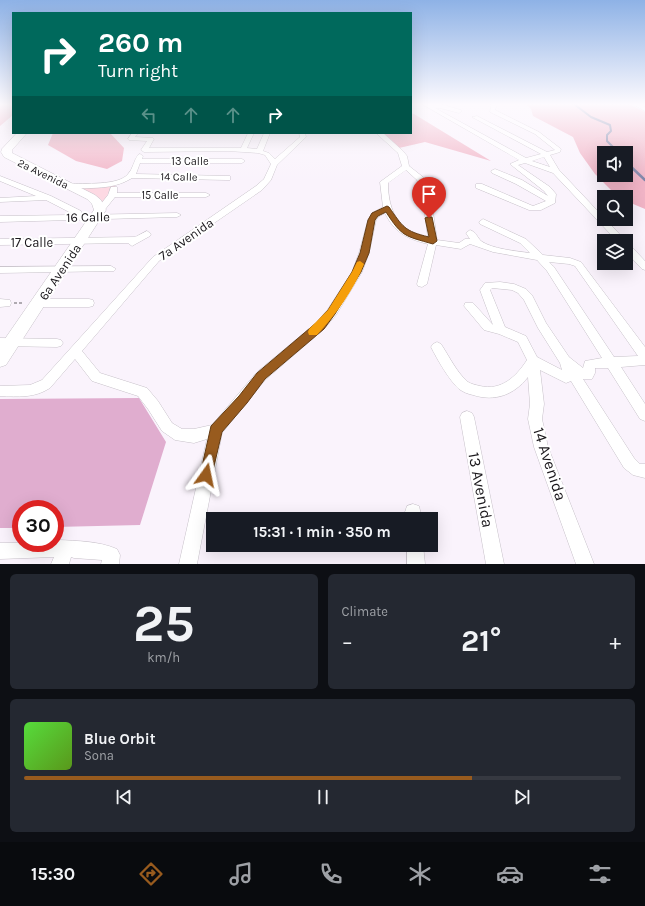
<!DOCTYPE html>
<meta charset="utf-8">
<style>
body{margin:0;font-family:Karla,sans-serif;background:#242831;color:#f1f3f6;height:100vh;display:flex;flex-direction:column;font-size:15px;white-space:nowrap}
*{box-sizing:border-box;margin:0}
p{font-size:13px;color:#9ea1a6}
.icon{flex:none;width:22px;height:22px;fill:none;stroke:currentColor;stroke-width:2;stroke-linecap:round;stroke-linejoin:round}
.map{position:relative;height:564px;overflow:hidden}
.side{display:flex;flex-direction:column;gap:10px;padding:10px;background:#0d0f14;flex:1}
.side>*{flex:none}
.guide{position:absolute;left:12px;top:12px;width:400px;height:122px;border-radius:0px;box-shadow:0 4px 16px #0002;background:#00695c;color:#fff;overflow:hidden}
.controls{position:absolute;left:597px;top:146px;display:grid;gap:8px}
.controls a{display:grid;place-items:center;width:36px;height:36px;border-radius:0px;background:#171b24;box-shadow:0 4px 16px #0002;font-size:20px}
.speed{position:absolute;left:12px;top:500px;display:flex;gap:8px;font-size:20px;font-weight:700;text-align:center}
.speed>*{display:grid;place-content:center;width:52px;height:52px;border-radius:50%;background:#171b24;box-shadow:0 4px 16px #0002;line-height:1}
.speed .limit{border:6px solid #d22;background:#fff;color:#111}
.pin{position:absolute;display:grid;place-items:center;width:34px;height:34px;color:#fff;margin:-41px -17px;border-radius:50% 50% 50% 0;rotate:-45deg;box-shadow:0 0 4px #0007}
.pin .icon{rotate:45deg}
.me{position:absolute;width:44px;margin:-22px;rotate:12deg;stroke-linejoin:round;filter:drop-shadow(0 0 3px #0008)}
.turn{display:flex;align-items:center;gap:14px;height:84px;padding:0 20px;font-size:18px}
.turn .icon{width:52px;height:52px;stroke-width:2.5}
.turn b{display:block;font-size:28px;line-height:34px}
.lanes{display:flex;align-items:center;height:38px;padding:0 20px;background:#0003;justify-content:center;gap:20px;direction:ltr}
.lanes .off{opacity:.35}
.big{font-size:30px;font-weight:700;line-height:1.1}
.side .card{flex:1;display:flex;flex-direction:column;justify-content:center;gap:6px;min-width:0;padding:0 14px;border-radius:6px;background:#242831}
.side .dial{align-items:center;gap:0}
.dial b{font-size:52px;line-height:1}
.song{display:flex;align-items:center;gap:12px}
.cover{width:48px;height:48px;border-radius:6px;background:linear-gradient(135deg,hsl(110 70% 55%),hsl(90 70% 35%))}
.played{height:4px;border-radius:2px;background:linear-gradient(90deg,#985b1e 75%,#363941 75%)}
.keys{display:flex;justify-content:space-around;direction:ltr}
.heat{display:flex;justify-content:space-between;align-items:center;font-size:22px;direction:ltr}
.side .tiles{flex:1;display:grid;gap:10px;grid-template-columns:1fr 1fr}
.card:last-child{grid-column:span 2}
.trip{position:absolute;left:206px;top:512px;width:232px;height:40px;border-radius:0px;background:#171b24;box-shadow:0 4px 16px #0002;font-weight:700;line-height:40px;text-align:center}
.tab-bar{display:flex;height:64px;justify-content:space-around;align-items:center;background:#090b0e;color:#9ea1a6}
.tab-bar .icon{width:28px;height:28px}
.tab-bar .current{color:#985b1e}
.tab-bar b{font-size:18px;color:#f1f3f6}
.map>svg:first-child{display:block}
.green{fill:#fdd9e3}
.forest{fill:#f1b4c6;fill-rule:evenodd}
.lines{fill:none;stroke-linecap:round;stroke-linejoin:round}
.stream-far1{stroke:#7d82a7;stroke-width:2}
.stream{stroke:#7d82a7;stroke-width:2.5}
.building{fill:#e0adcf}
.street-casing{stroke:#c7c1c9;stroke-width:1}
.secondary-casing{stroke:#c7c1c9;stroke-width:1}
.path{stroke:#979298;stroke-width:1.5;stroke-dasharray:3 2;stroke-linecap:butt}
.street{fill:#fff;fill-rule:evenodd}
.secondary{fill:#fff;fill-rule:evenodd}
.route{fill:#985b1e;stroke:#633b14}
.slow{fill:#f59e0b}
.labels{text-anchor:middle;dominant-baseline:central;stroke-width:4;stroke-linejoin:round;paint-order:stroke}
.far-street-label{font-size:11px;fill:#1b181c;stroke:#fff}
.street-label{font-size:13px;fill:#1b181c;stroke:#fff}
.near-street-label{font-size:16px;fill:#1b181c;stroke:#fff}
</style>
<div class="map">
<svg width="645" height="564" viewBox="0 0 645 564">
<rect width="100%" height="100%" fill="#faf3fc"/>
<path class="green" d="M116,183L112,196L106,205L70,187Z"/>
<path class="forest" d="M0,104H13V115L0,126Z
M526,104H629L645,112V209L626,201V197H618L595,174L580,153L573,137L533,116L531,109ZM604,153H626V175H604Z
M411,113L414,114L491,161L425,142L399,148L379,133H411Z
M53,133H110L124,148L122,161L107,169L76,161L48,145Z"/>
<g class="lines">
<path class="stream-far1" d="M574,104L591,117L610,125L611,131L607,135V141L619,153"/>
<path class="stream" d="M626,162L645,180"/>
</g>
<path class="building" d="M139,398L166,442L140,525L55,527V509H21V528H0V399Z"/>
<g class="lines">
<g class="street-casing">
<path id="street" d="M422,104H440L461,110L462,111L459,113L440,108H435L526,158L541,154L472,117L477,116L547,152L555,150L535,134L490,112L491,104H497L495,110L539,132L561,149L560,152L550,155L559,170L626,241H617L553,173L525,163L518,165L550,187L556,194L555,203L541,210H529L476,188V184H482L533,206L546,201L516,184L492,173L491,171L495,169L522,180L548,196L544,191L510,164L519,160ZM544,157L550,167L532,161Z
M633,104H640L645,107V111Z
M132,133H138L135,137L153,138L154,139L149,148H241L248,133H254L247,148L257,149L264,133H270L263,151L269,153L275,159L300,137L299,133H305L306,137L277,165L271,180L262,190L159,261L82,351L100,373L147,388L158,401L172,423L182,429H194L212,425L257,372L316,323L328,309L352,272L359,253L368,220L372,213L383,207L380,182L402,166L398,153L376,133H383L403,151L407,156L409,166L423,177L430,191L437,240L459,243L465,239H470L466,233L470,230C476,232 477,237 481,241C492,249 516,251 530,253L520,243L480,224L479,222L483,219L526,239L543,255L570,258L581,262L645,347V365L621,367L645,404V421L640,419L608,368H595V373L592,379H583L634,458L640,464H645V478L633,475L624,468L571,381L566,383L540,370L544,404L542,419L548,447L594,564H576L534,447L528,419L530,404L528,377C514,395 495,402 473,395C468,394 463,392 459,389C449,380 437,359 431,347L433,344L437,342L441,344C449,356 457,373 468,382C471,384 476,385 480,386C501,391 516,377 527,360L518,342L499,334L484,330L464,306L465,303H473L493,325L480,290L485,283L500,282L514,284L526,289L532,295L546,323L569,357L583,368L585,361L602,358L547,271L537,260L493,252L470,244L461,249L436,245L427,284L422,287L418,286L417,284L428,244C407,239 394,232 385,213L378,217L376,220L369,253L362,272L336,315L324,329L265,380L222,433L197,564H179L207,439L194,443L175,440L162,431L148,409L138,396L92,381L75,359L50,388C35,398 18,397 0,396V386L30,385L42,380L153,257L256,186L264,179L271,164L265,155L258,153L228,151L144,152L141,150L147,141L129,140L128,139ZM406,170L417,180L422,191L428,238C399,231 388,212 388,183ZM549,262L569,264L575,266L638,356L614,357L554,267ZM492,288L512,290L518,293L524,300L538,328L560,363L562,370L537,357L526,336L505,327L490,290Z
M140,154L143,156L142,159H242L245,161L242,163H140L136,174L230,176V180H227L132,178C113,190 90,188 69,188L65,186L69,184C83,183 119,186 128,174C133,169 134,160 138,155Z
M0,176L51,196L81,211V215L177,213L181,215L177,217L0,222V216L71,215L73,214L46,200L0,202V198L36,196L0,181Z
M111,187H117V193H206L210,195L206,197H115L103,212H97L96,210L108,195Z
M147,231L151,234L150,236L132,246L128,243L0,245V239L135,237Z
M626,243L629,244L645,261V270L642,269L626,252Z
M111,266L116,269L114,271L0,273V267Z
M0,299L10,300L11,303L10,306L0,307Z
M39,299H89L93,300L94,303L93,306L89,307H39L35,306L34,303L35,300Z
M0,338L57,339L61,340L63,343L61,346L57,347L0,346Z
M467,411L472,413L474,417L504,564H486L460,417L462,413Z
M413,504L419,506L422,519H406L405,512L407,506Z
M58,540C78,541 98,541 117,549L120,555L119,564H101L102,560L74,558L71,557L69,564H51L54,557L0,559V543H55V541Z
M407,545H423L425,564H407Z"/>
</g>
<g class="secondary-casing">
<path id="secondary" d="M17,133H27L12,150V153L95,195L101,200L106,210L6,365L0,367V346L94,210L92,204L87,199L4,157L1,152L2,149Z"/>
</g>
<path class="path" d="M14,303H23"/>
<use href="#street" class="street"/>
<use href="#secondary" class="secondary"/>
</g>
<linearGradient id="sky" x2="0" y2="1"><stop stop-color="#8eb2e6"/><stop offset="0.57" stop-color="#fdfafe"/><stop offset="1" stop-color="#fdfafe" stop-opacity="0"/></linearGradient>
<rect width="645" height="183" fill="url(#sky)"/>
<path class="route" d="M387,206L389,207C403,227 404,231 429,237L425,218L427,217H432L437,241L433,244C405,236 402,237 386,212L378,216L375,220L369,253L361,272L335,314L324,329L265,379L247,403L222,432L211,479L206,481L202,479L200,475L211,426L239,396L257,373L316,323L328,310L352,272L360,253L368,220L372,213Z"/>
<path class="slow" d="M360,261L364,264C354,290 336,314 317,335H309L308,332L309,329L328,310L352,272L357,262Z"/>
<g class="labels">
<g class="far-street-label">
<text x="190" y="161">13 Calle</text>
<text transform="translate(43 174) rotate(26)">2a Avenida</text>
<text transform="translate(179 177) rotate(1)">14 Calle</text>
<text x="160" y="195">15 Calle</text>
</g>
<g class="street-label">
<text transform="translate(88 217) rotate(-1)">16 Calle</text>
<text transform="translate(186 239) rotate(-35)">7a Avenida</text>
<text x="32" y="242">17 Calle</text>
<text transform="translate(60 272) rotate(-56)">6a Avenida</text>
</g>
<g class="near-street-label">
<text transform="translate(550 464) rotate(72)">14 Avenida</text>
<text transform="translate(481 490) rotate(79)">13 Avenida</text>
</g>
</g>
</svg>
<div class="controls">
<a><svg class="icon" aria-label="sound" viewBox="0 0 24 24"><path d="M4 9h4l5-4v14l-5-4H4zM17 9q2 3 0 6"/></svg></a>
<a><svg class="icon" aria-label="search" viewBox="0 0 24 24"><circle cx="10" cy="10" r="6"/><path d="M15 15l6 6"/></svg></a>
<a><svg class="icon" aria-label="layers" viewBox="0 0 24 24"><path d="M12 4l9 5-9 5-9-5zM3 14l9 5 9-5"/></svg></a>
</div>
<div class="speed"><div class="limit">30</div></div>
<div class="pin" style="left:429px;top:218px;background:#d93025"><svg class="icon" aria-label="arrive" viewBox="0 0 24 24"><path d="M6 21V4h12l-3 4 3 4H6"/></svg></div>
<svg class="me" style="left:206px;top:475px" viewBox="-20 -20 40 40"><path d="M0-17L14 15 0 8-14 15z" fill="#985b1e" stroke="#fff" stroke-width="4"/></svg>
<div class="trip">15:31 · 1 min · 350 m</div>
<div class="guide">
<div class="turn"><svg class="icon" aria-label="right" viewBox="0 0 24 24"><path d="M7 20v-9h11M14 6l5 5-5 5"/></svg><div><b>260 m</b>Turn right</div></div>
<div class="lanes"><svg class="icon off" aria-label="left" viewBox="0 0 24 24"><path d="M17 20v-9H6M10 6l-5 5 5 5"/></svg><svg class="icon off" aria-label="ahead" viewBox="0 0 24 24"><path d="M12 20V5M6 11l6-6 6 6"/></svg><svg class="icon off" aria-label="ahead" viewBox="0 0 24 24"><path d="M12 20V5M6 11l6-6 6 6"/></svg><svg class="icon" aria-label="right" viewBox="0 0 24 24"><path d="M7 20v-9h11M14 6l5 5-5 5"/></svg></div>
</div>
</div>
<section class="side">
<div class="tiles">
<div class="card dial"><b>25</b><p>km/h</p></div>
<div class="card"><p>Climate</p>
<div class="heat"><a>−</a><b class="big">21°</b><a>+</a></div>
</div>
<div class="card">
<div class="song"><i class="cover"></i><div><b>Blue Orbit</b><p>Sona</p></div></div>
<div class="played"></div>
<div class="keys"><svg class="icon" aria-label="previous" viewBox="0 0 24 24"><path d="M18 5L8 12l10 7zM5 5v14"/></svg><svg class="icon" aria-label="pause" viewBox="0 0 24 24"><path d="M8 5v14M16 5v14"/></svg><svg class="icon" aria-label="next" viewBox="0 0 24 24"><path d="M6 5l10 7-10 7zM19 5v14"/></svg></div>
</div>
</div>
</section>
<nav class="tab-bar">
<b>15:30</b>
<svg class="icon current" aria-label="directions" viewBox="0 0 24 24"><path d="M12 3l9 9-9 9-9-9zM9 14v-3h6M13 9l2 2-2 2"/></svg>
<svg class="icon" aria-label="music" viewBox="0 0 24 24"><path d="M9 18V5l10-2v13"/><circle cx="6" cy="18" r="3"/><circle cx="16" cy="16" r="3"/></svg>
<svg class="icon" aria-label="phone" viewBox="0 0 24 24"><path d="M5 4h4l2 5-3 2q2 4 5 5l2-3 5 2v4C11 20 4 13 5 4z"/></svg>
<svg class="icon" aria-label="climate" viewBox="0 0 24 24"><path d="M12 3v18M4 7l16 10M4 17L20 7"/></svg>
<svg class="icon" aria-label="car" viewBox="0 0 24 24"><path d="M5 17H2v-5l4-1 3-4h7l3 4 3 1v5h-3M9 17h6M6 11h13"/><circle cx="7" cy="17" r="2"/><circle cx="17" cy="17" r="2"/></svg>
<svg class="icon" aria-label="filters" viewBox="0 0 24 24"><path d="M4 7h16M4 17h16"/><circle cx="9" cy="7" r="2"/><circle cx="15" cy="17" r="2"/></svg>
</nav>
